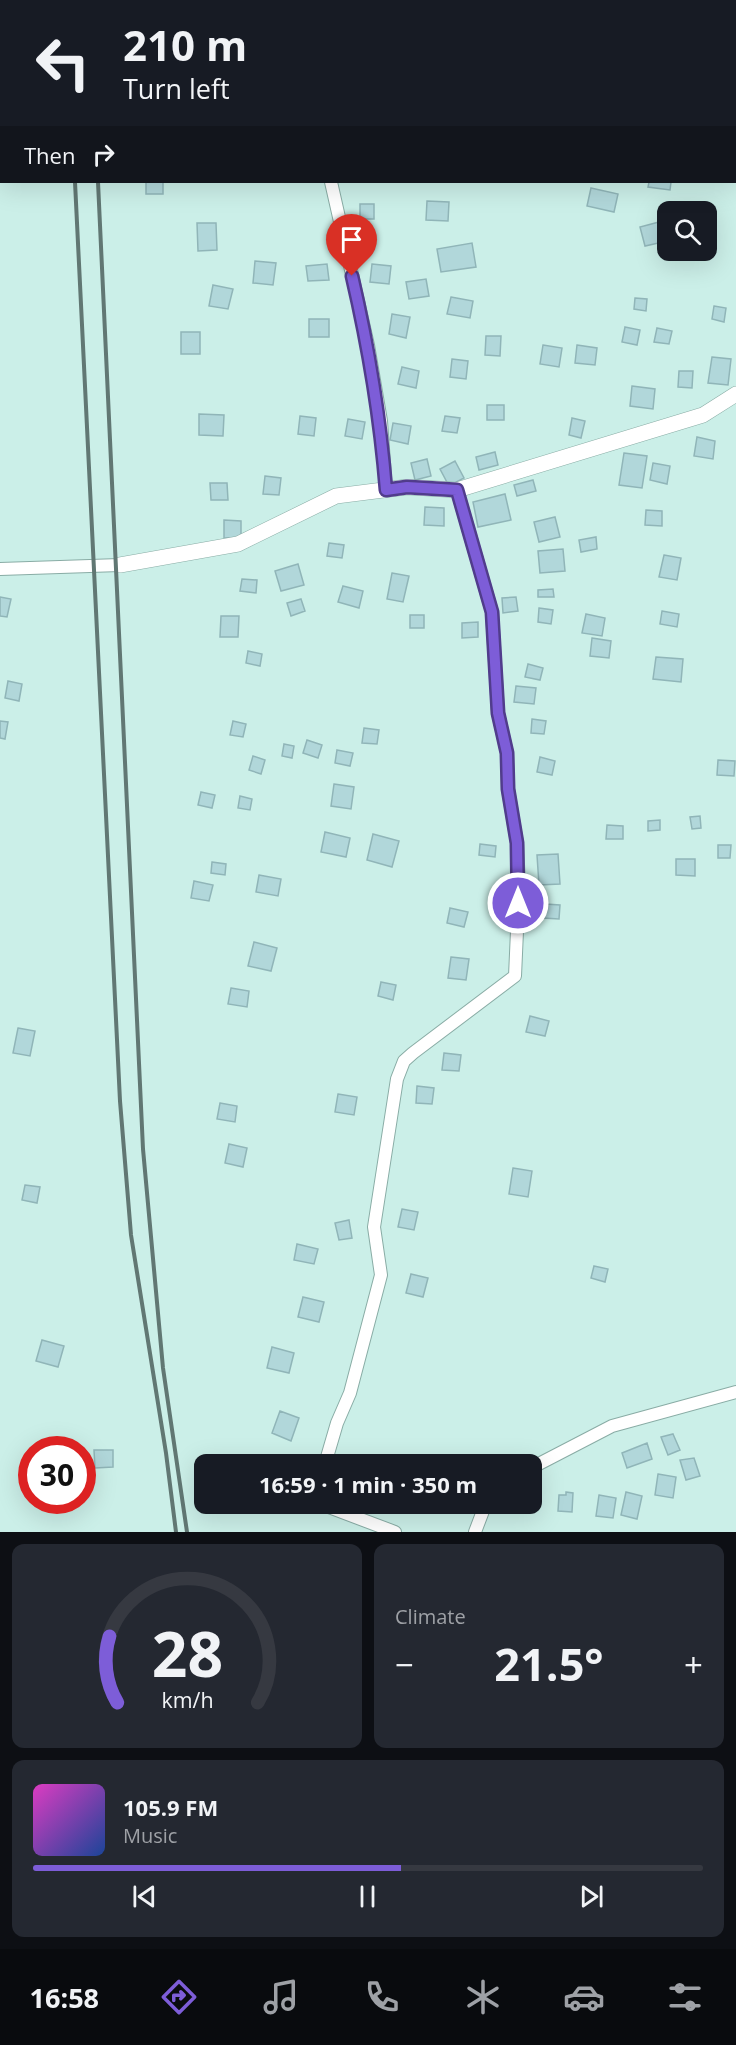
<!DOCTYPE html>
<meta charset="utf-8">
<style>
body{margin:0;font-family:"Open Sans",sans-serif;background:#242831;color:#f1f3f6;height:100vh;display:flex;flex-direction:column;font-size:22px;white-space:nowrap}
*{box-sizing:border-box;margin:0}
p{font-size:20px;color:#9ea1a6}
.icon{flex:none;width:33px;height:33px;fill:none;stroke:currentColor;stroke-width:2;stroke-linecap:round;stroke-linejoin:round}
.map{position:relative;height:1532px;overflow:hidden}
.panel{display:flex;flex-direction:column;gap:12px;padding:12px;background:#0d0f14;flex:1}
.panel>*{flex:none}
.guide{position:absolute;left:0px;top:0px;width:736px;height:183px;box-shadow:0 6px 24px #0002;background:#171b24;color:#f1f3f6;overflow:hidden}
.fabs{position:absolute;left:657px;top:201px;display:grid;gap:12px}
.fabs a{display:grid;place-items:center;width:60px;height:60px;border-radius:12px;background:#171b24;box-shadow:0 6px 24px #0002;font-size:30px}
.speed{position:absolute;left:18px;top:1436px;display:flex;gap:12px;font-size:30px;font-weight:700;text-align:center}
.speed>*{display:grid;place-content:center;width:78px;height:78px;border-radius:50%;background:#171b24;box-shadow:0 6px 24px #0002;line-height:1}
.speed .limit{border:9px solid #d22;background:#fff;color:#111}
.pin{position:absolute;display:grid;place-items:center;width:51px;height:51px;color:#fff;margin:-62px -26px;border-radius:50% 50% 50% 0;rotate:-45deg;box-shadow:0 0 6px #0007}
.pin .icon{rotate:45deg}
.me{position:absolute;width:66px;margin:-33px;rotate:0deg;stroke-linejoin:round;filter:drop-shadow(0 0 4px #0008)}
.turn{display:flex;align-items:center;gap:21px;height:126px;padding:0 24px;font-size:27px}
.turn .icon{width:78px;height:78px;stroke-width:2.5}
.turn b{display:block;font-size:42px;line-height:51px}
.then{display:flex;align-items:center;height:57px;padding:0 24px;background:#0003;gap:12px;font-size:22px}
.big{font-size:45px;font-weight:700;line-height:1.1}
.panel .widget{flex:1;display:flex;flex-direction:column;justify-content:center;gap:9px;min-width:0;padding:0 21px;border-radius:12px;background:#242831}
.panel .dial{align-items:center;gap:0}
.dial svg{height:156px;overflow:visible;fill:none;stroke:#363941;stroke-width:7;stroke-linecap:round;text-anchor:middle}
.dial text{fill:#f1f3f6;stroke:none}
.song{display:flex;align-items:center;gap:18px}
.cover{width:72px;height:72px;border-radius:9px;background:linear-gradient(135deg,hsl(310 70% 55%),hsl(220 70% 35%))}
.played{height:6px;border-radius:3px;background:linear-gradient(90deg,#7d5dd8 55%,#363941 55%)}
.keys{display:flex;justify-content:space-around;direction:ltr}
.heat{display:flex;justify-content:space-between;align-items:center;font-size:33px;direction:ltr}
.panel .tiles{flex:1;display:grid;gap:12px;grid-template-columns:1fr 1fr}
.widget:last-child{grid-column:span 2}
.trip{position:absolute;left:194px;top:1454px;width:348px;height:60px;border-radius:12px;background:#171b24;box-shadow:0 6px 24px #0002;font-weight:700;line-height:60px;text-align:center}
.dock{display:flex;height:96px;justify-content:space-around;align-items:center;background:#090b0e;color:#9ea1a6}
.dock .icon{width:42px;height:42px}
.dock .current{color:#7d5dd8}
.dock b{font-size:27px;color:#f1f3f6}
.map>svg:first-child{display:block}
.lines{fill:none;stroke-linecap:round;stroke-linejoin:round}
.stream{stroke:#9cd7f0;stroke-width:4}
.building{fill:#b1d7da;stroke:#90b5b8;stroke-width:1.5}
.minor-casing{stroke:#89aca5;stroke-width:14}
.tertiary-casing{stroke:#89aca5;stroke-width:16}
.minor{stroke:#fff;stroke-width:12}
.tertiary{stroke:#fff;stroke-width:15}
.rail{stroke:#617773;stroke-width:4}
.route-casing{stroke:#513c8c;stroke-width:15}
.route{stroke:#7d5dd8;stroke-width:10}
</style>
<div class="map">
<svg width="736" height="1532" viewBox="0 0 736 1532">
<rect width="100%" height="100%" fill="#cbefe8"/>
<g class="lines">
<path class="stream" d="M716,0L717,2
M735,17L736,18"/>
</g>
<path class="building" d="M146,182H163V194H146Z
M649,182H671L670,190L648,187Z
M591,188L618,194L614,212L587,206Z
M427,201L449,202L448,221L426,220Z
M360,204H374V219H360Z
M659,222L663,242L645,246L640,227Z
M197,223H216L217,250L198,251Z
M472,243L476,267L441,272L437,249Z
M255,261L276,263L273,285L253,283Z
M327,264L329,280L308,281L306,266Z
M372,264L391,266L389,284L370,282Z
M426,279L429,296L409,299L406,282Z
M213,285L233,289L228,309L209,306Z
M451,297L473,301L470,318L447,314Z
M635,298L647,299L646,311L634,309Z
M714,306L726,308L724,322L712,319Z
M392,314L410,317L406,338L389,334Z
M309,319H329V337H309Z
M625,327L640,330L637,345L622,342Z
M657,328L672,331L669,344L654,342Z
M181,332H200V354H181Z
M486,336H501L500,356L485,355Z
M543,345L562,348L559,367L540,364Z
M577,345L597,348L595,365L575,363Z
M712,357L731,359L728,385L708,383Z
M452,359L468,361L466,379L450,377Z
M402,367L419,371L416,388L398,384Z
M679,371H693L692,388L678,387Z
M632,386L655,389L653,409L630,406Z
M487,405H504V420H487Z
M199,414L224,415L223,436L199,435Z
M300,416L316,418L314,436L298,434Z
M445,416L460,418L457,433L442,431Z
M572,418L585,421L581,438L569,435Z
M348,419L365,422L362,439L345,436Z
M393,423L411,426L408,444L390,440Z
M697,437L715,441L713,459L694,456Z
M495,452L498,465L479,470L476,457Z
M624,453L647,456L642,488L619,485Z
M427,459L431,476L415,480L411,463Z
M455,461L464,478L449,486L440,469Z
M653,463L670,466L667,484L650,480Z
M265,476L281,478L279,495L263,494Z
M533,480L536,491L517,496L514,485Z
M210,483H227L228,500H211Z
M505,494L511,520L478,527L473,502Z
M425,507L444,508V526L424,525Z
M646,510L662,511V526L645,525Z
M555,517L560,537L539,542L534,522Z
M224,520L241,521V538H224Z
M596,537L597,549L581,552L579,540Z
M329,543L344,545L342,558L327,556Z
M563,549L565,571L540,573L538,551Z
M664,555L681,558L677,580L659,577Z
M298,564L304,585L281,591L275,571Z
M392,573L409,576L403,602L387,599Z
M242,579L257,580L256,593L240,591Z
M343,586L363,591L359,608L338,602Z
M553,589L554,597H538V590Z
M0,597L11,599L7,617L0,616Z
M516,597L518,611L503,613L502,598Z
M301,599L305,611L291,616L287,603Z
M539,608L553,610L551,624L538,622Z
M662,611L679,614L677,627L660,624Z
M586,614L605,618L602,636L582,633Z
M410,615H424V628H410Z
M221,616H239L238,637H220Z
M478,622V637L462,638V623Z
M592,638L611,641L609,658L590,656Z
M248,651L262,654L260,666L246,663Z
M656,657L683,659L681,682L653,679Z
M528,664L543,668L540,680L525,677Z
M8,681L22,684L19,701L5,698Z
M516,686L536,688L534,704L514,702Z
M532,719L546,721L544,734L531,733Z
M0,721L8,722L5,739L0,738Z
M233,721L246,724L243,737L230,735Z
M364,728L379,730L377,744L362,743Z
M307,740L322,745L318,758L303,753Z
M284,744L294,746L292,758L282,756Z
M337,750L353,753L350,766L335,763Z
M253,756L265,760L261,774L249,770Z
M540,757L555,761L552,775L537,772Z
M718,760L735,761L734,776L717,775Z
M334,784L354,787L351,809L331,806Z
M201,792L215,795L212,808L198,805Z
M240,796L252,799L250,810L238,808Z
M700,816L701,828L692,829L690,817Z
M660,820V830L648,831V821Z
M607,825L623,826V839H606Z
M325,832L350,838L346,857L321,852Z
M373,834L399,841L392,867L367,860Z
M480,844L496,846L495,857L479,855Z
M718,845H731L730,858H718Z
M558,854L560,884L539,885L537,855Z
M676,859H695V876L676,875Z
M212,862L226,864L225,875L211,873Z
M259,875L281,879L278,896L256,892Z
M194,881L213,885L209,901L191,898Z
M545,904L560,905L559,919L543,918Z
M450,908L468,912L464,927L447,923Z
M254,942L277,948L271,971L248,966Z
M451,957L469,959L466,980L448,978Z
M381,982L396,985L393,1000L378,996Z
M231,988L249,991L247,1007L228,1004Z
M530,1016L549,1021L545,1036L526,1032Z
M18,1028L35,1031L30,1056L13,1053Z
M444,1053L461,1055L459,1071L442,1070Z
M417,1086L434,1088L432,1104L416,1103Z
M338,1094L357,1097L354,1115L335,1112Z
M220,1103L237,1106L235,1122L217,1119Z
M229,1144L247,1148L243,1167L225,1163Z
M513,1168L532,1171L528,1197L509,1194Z
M25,1185L40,1187L37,1203L22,1200Z
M402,1209L418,1212L414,1230L398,1227Z
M349,1220L352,1238L339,1240L335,1223Z
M297,1244L318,1249L314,1264L294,1260Z
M594,1266L608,1269L605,1282L591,1278Z
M411,1274L428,1278L423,1297L406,1293Z
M303,1297L324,1302L319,1322L298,1317Z
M42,1340L64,1346L58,1367L36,1361Z
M272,1347L294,1353L289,1373L267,1368Z
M280,1411L299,1418L291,1441L272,1433Z
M673,1434L680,1450L668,1455L661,1437Z
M647,1443L652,1459L627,1468L622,1453Z
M94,1450H113V1467L95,1468Z
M694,1458L700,1476L686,1480L680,1460Z
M658,1474L676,1477L673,1498L655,1495Z
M566,1492L573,1493L572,1512L558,1511L559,1495H566Z
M626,1492L642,1496L637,1519L621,1515Z
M599,1495L616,1498L613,1518L596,1516Z"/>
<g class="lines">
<g class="minor-casing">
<path id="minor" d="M493,0V2
M378,2V0
M631,2L632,0
M331,182L368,345L381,421L386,490
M0,569L120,565
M325,1464L337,1423L350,1393L381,1275L374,1227L397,1079L404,1061L413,1053L515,976L519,886L517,843L508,789L507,753L498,713L492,612L457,490
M531,1468L612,1426L736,1392
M318,1503L395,1532
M475,1532L486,1503"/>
</g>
<g class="tertiary-casing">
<path id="tertiary" d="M120,565L238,544L336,496L407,487L457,490L703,415L736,394"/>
</g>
<use href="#minor" class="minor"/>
<use href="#tertiary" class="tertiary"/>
<path class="rail" d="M66,0V2
M89,0V2
M75,182L120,1101L131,1235L166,1453L176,1532
M98,182L143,1149L163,1368L187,1532"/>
</g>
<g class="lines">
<g class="route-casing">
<path id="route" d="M352,276C369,349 380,415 386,490L407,487L457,490L492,612L498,713L507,753L508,789L517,843L518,903"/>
</g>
<use href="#route" class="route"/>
</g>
</svg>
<div class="fabs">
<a><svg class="icon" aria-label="search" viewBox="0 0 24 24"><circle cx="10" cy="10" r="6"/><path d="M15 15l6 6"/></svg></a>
</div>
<div class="speed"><div class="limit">30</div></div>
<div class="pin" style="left:352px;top:276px;background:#d93025"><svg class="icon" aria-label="arrive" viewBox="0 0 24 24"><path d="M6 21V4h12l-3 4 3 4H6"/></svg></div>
<svg class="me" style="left:518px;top:903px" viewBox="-20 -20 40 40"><circle r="17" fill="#7d5dd8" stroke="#fff" stroke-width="3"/><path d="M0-11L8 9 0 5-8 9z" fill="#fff"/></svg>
<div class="trip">16:59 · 1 min · 350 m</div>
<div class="guide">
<div class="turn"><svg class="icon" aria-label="left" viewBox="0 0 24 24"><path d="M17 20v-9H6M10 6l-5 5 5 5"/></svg><div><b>210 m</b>Turn left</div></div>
<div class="then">Then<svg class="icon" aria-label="right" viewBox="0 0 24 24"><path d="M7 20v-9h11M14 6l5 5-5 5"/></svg></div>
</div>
</div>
<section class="panel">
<div class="tiles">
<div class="widget dial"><svg viewBox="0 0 100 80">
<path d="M14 69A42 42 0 1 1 86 69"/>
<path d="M14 69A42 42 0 0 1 10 35" stroke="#7d5dd8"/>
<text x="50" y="56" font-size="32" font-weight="700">28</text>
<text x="50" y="72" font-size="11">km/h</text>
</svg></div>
<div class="widget"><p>Climate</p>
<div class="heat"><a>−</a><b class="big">21.5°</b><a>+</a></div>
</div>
<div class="widget">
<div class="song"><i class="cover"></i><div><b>105.9 FM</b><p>Music</p></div></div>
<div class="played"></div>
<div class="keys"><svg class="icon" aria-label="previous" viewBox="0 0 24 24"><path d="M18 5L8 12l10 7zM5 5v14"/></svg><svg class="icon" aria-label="pause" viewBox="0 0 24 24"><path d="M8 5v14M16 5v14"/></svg><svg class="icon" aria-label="next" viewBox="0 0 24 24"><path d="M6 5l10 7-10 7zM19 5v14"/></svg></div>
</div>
</div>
</section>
<nav class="dock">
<b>16:58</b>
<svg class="icon current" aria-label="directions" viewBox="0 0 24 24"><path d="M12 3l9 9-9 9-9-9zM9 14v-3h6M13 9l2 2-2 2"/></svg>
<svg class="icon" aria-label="music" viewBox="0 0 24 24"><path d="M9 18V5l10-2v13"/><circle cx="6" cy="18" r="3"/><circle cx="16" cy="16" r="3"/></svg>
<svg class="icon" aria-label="phone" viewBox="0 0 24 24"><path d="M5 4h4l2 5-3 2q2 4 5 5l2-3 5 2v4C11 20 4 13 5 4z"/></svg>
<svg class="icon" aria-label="climate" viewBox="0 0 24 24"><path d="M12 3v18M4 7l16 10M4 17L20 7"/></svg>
<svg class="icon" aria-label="car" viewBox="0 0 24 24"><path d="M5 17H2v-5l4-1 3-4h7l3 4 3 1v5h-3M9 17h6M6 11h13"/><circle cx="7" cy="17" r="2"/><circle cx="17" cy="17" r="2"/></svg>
<svg class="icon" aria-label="filters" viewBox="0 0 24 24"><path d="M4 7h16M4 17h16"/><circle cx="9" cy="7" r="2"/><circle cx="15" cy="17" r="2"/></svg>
</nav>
